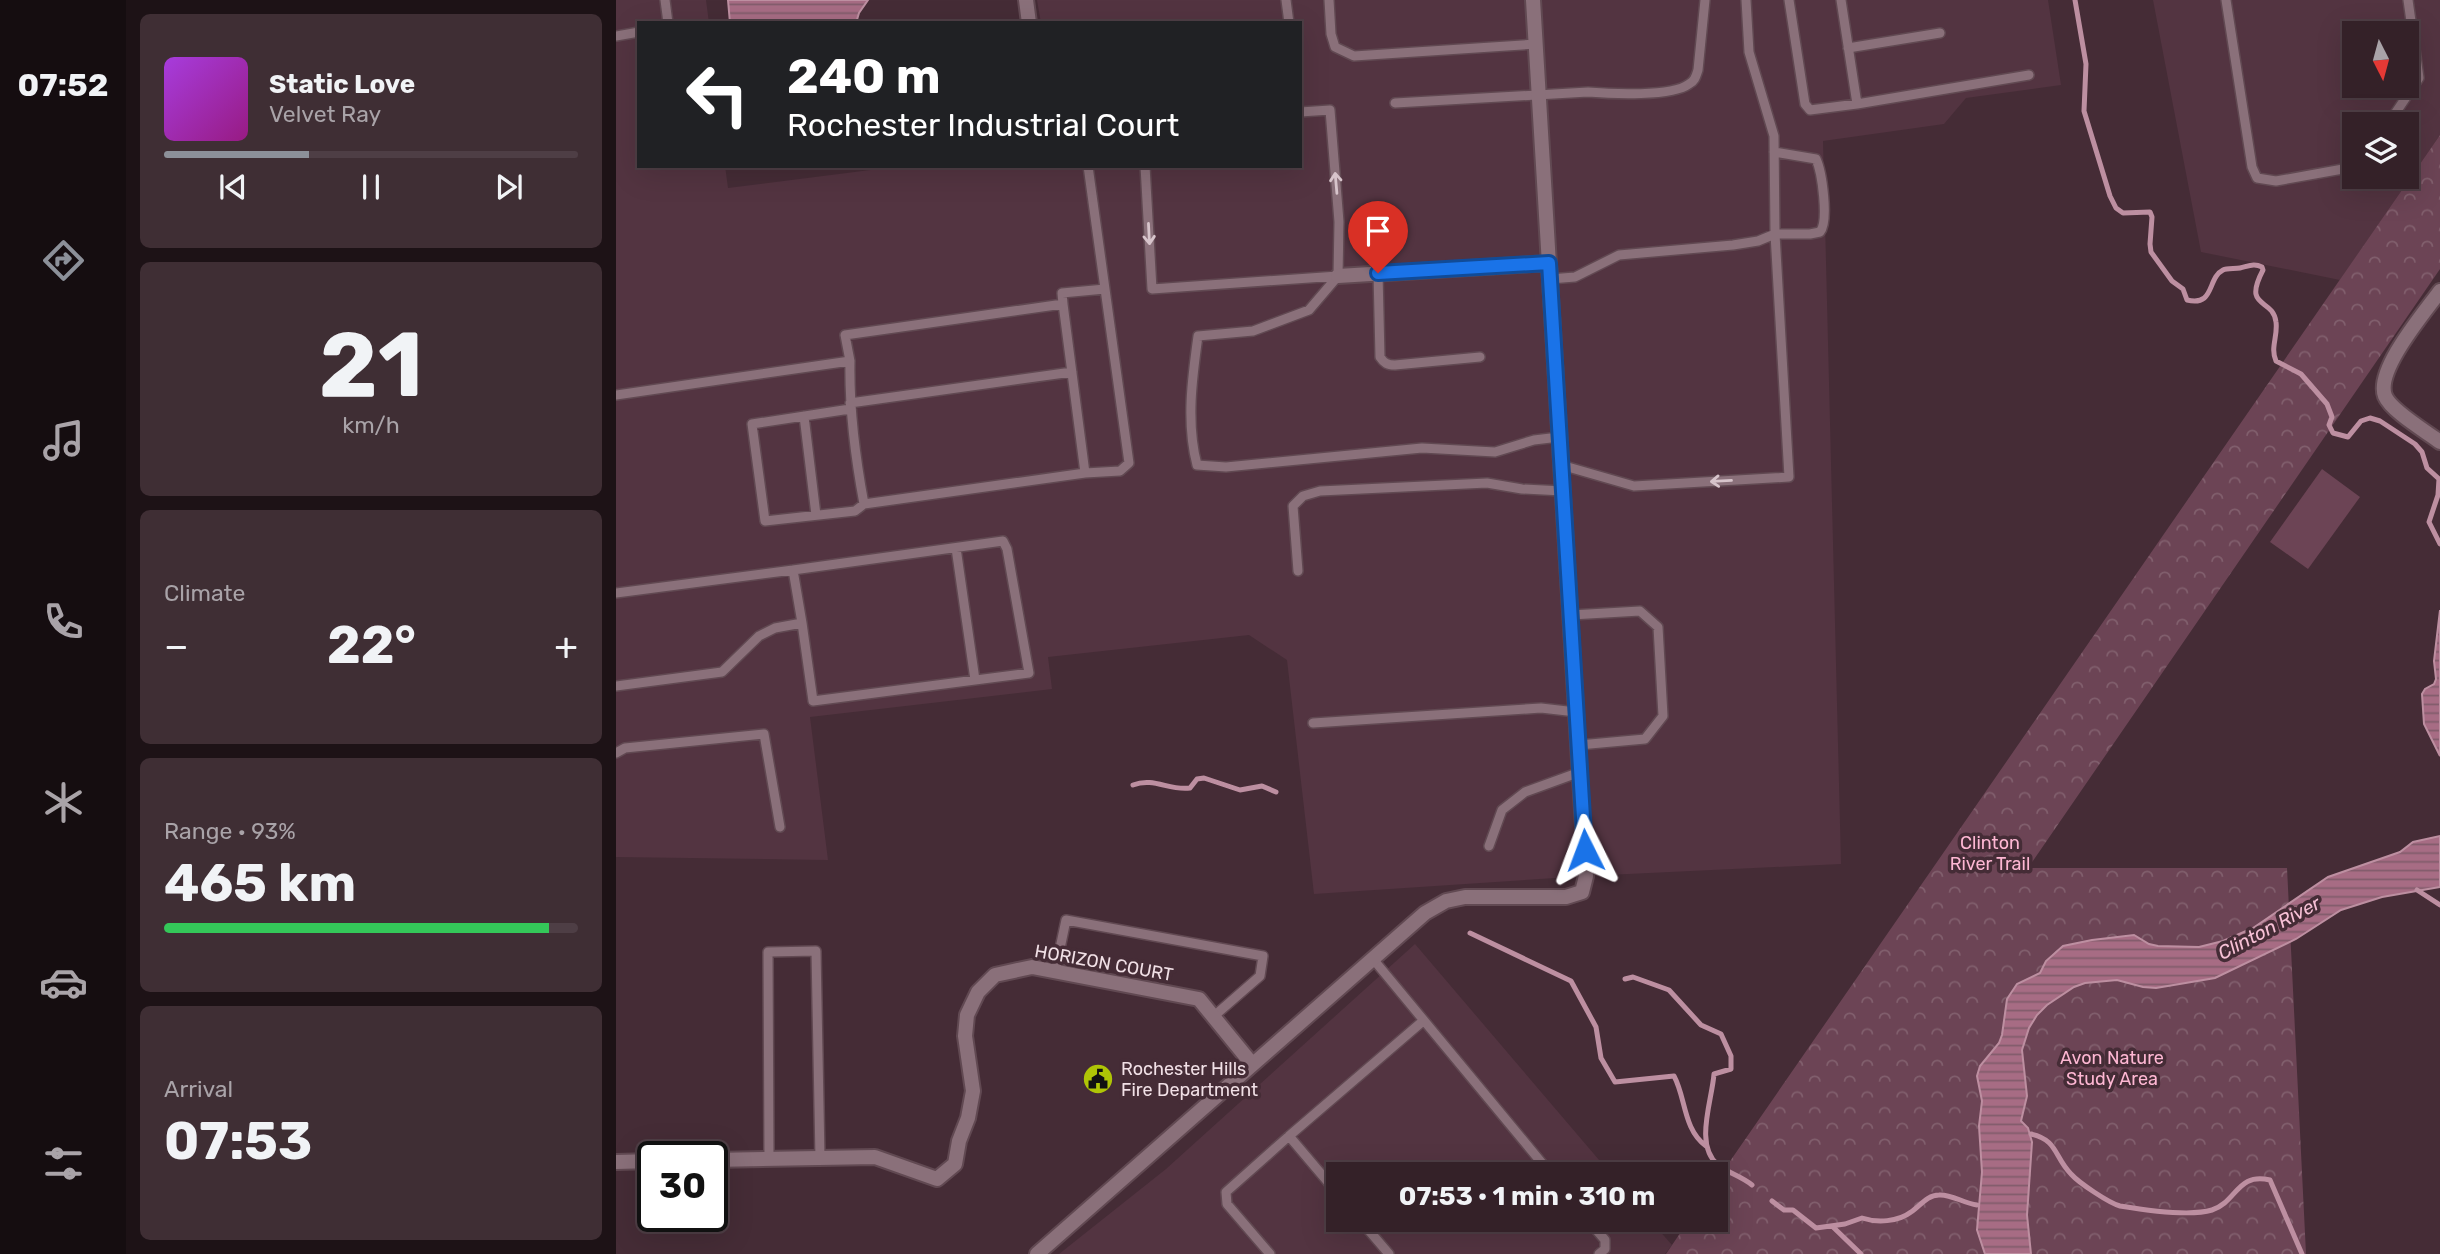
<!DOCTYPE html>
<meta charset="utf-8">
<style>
body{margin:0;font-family:Rubik,sans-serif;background:#3f2e34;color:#f1f3f6;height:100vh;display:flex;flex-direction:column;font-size:26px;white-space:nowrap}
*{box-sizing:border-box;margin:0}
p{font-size:23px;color:#a9a3a8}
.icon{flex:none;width:38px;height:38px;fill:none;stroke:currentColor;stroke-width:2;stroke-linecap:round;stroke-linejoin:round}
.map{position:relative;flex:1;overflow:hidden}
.sheet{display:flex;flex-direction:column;gap:14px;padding:14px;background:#1d1216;width:490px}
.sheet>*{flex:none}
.hud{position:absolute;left:21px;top:21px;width:665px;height:147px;border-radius:0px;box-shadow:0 7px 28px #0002,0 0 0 2px #4e3e45;background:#202124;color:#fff;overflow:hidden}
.needle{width:46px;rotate:174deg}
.tools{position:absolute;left:1726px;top:21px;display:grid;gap:14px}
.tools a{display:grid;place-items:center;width:77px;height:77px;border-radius:0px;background:#342128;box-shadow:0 7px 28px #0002,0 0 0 2px #4e3e45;font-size:35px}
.speed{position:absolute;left:21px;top:1141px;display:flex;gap:14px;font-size:35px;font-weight:700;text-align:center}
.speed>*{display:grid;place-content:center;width:91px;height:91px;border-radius:50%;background:#342128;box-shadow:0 7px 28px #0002,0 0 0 2px #4e3e45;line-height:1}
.speed .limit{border:4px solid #111;border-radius:10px;background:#fff;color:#111}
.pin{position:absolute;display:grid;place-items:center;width:60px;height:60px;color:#fff;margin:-72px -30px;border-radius:50% 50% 50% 0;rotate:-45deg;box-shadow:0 0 7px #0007}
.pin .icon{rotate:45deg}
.me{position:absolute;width:77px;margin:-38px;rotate:357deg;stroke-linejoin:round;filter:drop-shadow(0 0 5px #0008)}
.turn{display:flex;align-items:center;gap:24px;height:147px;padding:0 35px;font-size:32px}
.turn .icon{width:91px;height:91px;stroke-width:2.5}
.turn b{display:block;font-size:49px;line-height:60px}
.big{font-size:52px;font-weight:700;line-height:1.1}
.sheet .card{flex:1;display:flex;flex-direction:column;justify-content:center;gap:10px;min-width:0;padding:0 24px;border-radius:10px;background:#3f2e34}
.sheet .dial{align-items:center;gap:0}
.dial b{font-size:91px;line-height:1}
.song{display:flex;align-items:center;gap:21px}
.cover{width:84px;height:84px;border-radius:10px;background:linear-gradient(135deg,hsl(280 70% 55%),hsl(310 70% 35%))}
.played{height:7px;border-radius:4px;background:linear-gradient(90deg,#8c9099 35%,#4e3e45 35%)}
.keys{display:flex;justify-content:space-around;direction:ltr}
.heat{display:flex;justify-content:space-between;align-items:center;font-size:38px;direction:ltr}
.charge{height:10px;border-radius:5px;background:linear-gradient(90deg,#34c759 93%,#4e3e45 0)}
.trip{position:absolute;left:710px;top:1162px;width:402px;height:70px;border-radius:0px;background:#342128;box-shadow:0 7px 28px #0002,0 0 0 2px #4e3e45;font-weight:700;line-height:70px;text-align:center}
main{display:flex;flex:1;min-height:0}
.dock{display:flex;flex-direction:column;width:126px;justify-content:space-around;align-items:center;background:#150d10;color:#a9a3a8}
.dock .icon{width:49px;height:49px}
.dock .selected{color:#8c9099}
.dock b{font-size:32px;color:#f1f3f6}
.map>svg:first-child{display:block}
.built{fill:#533441;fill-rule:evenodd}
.forest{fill:url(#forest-crowns)}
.pitch{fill:#6c4455}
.water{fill:url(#water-rules);stroke:#bd8fa1;stroke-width:2}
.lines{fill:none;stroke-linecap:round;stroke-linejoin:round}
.stream{stroke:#bd8fa1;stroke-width:5}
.service-casing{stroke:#614952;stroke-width:12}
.minor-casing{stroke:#614952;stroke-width:18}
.service{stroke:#8a707a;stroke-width:9}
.minor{stroke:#8a707a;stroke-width:14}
.oneway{stroke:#d7c4cb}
.route-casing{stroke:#114b97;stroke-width:18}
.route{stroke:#1a73e8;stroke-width:12}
.labels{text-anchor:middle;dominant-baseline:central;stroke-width:7;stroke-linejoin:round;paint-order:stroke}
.park-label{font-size:18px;fill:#feb7d3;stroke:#452c36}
.street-label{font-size:18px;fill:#f1e0e6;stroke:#452c36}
.poi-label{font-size:18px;fill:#f1e0e6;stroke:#452c36;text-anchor:start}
.water-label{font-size:19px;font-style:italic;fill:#f7c1d6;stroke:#452c36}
</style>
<main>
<nav class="dock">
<b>07:52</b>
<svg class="icon selected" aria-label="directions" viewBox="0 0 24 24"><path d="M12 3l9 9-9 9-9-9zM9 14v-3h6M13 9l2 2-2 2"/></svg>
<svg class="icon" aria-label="music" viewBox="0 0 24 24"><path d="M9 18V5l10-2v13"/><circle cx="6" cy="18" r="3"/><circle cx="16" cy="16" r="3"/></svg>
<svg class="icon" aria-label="phone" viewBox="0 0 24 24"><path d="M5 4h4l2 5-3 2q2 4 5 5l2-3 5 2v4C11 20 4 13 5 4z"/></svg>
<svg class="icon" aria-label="climate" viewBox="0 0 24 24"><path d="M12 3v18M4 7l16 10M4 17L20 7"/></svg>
<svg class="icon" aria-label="car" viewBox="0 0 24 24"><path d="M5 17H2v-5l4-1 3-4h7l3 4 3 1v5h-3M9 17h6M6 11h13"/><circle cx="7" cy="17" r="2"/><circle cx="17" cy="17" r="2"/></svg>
<svg class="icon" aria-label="filters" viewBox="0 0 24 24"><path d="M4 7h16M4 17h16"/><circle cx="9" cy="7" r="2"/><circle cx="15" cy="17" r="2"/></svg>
</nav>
<section class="sheet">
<div class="card">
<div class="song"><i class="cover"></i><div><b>Static Love</b><p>Velvet Ray</p></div></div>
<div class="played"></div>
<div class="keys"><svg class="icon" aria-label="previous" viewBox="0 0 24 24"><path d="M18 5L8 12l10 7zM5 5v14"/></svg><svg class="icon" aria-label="pause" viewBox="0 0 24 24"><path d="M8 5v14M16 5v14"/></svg><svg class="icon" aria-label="next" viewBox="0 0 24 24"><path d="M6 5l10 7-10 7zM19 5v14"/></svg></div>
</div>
<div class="card dial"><b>21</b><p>km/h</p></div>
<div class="card"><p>Climate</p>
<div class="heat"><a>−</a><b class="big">22°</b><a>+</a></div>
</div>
<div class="card"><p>Range · 93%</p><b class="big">465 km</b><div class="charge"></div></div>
<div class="card"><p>Arrival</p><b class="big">07:53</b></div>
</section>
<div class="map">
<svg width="1824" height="1254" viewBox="0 0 1824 1254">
<defs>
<pattern id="forest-crowns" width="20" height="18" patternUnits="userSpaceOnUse" patternTransform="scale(1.75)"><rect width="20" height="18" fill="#6c4455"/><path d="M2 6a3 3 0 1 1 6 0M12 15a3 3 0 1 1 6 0" fill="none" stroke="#815f6d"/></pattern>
<pattern id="water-rules" width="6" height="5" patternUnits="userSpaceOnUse" patternTransform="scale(1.75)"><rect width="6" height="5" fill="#a76c84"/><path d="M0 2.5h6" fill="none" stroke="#815c6b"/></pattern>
</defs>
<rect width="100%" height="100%" fill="#452c36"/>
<path class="built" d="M0,0H90L93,23H23V166H109L112,188L286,166H684V23H425L421,0H1432L1445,85L1350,98L1328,124L1207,141L1225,864L970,876L698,894L671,660L633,635L432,657L436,689L194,717L212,860L0,857Z
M1537,0H1824V135L1724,280L1585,252ZM1738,33H1790V86H1738ZM1738,124H1790V177H1738Z
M799,944L995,1174H723V1220H1034L1056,1245L1049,1254H443L550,1169Z"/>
<path class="forest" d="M1824,135V269L1412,868H1671L1690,1254H1050L1073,1220H1101V1180Z"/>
<path class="pitch" d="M1706,469L1744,497L1692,569L1654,542Z"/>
<path class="water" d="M112,0H252L243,13L240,23H114Z
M1824,610V756L1808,724L1806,694L1809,689L1818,684L1820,679L1818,661Z
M1824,836V887L1766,897L1725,910L1680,939L1599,978L1540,988L1527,987L1501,980L1469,983L1458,987L1431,1005L1421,1015L1413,1028L1406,1050L1411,1096L1405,1121L1412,1128L1416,1142L1411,1215L1415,1254H1369L1361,1230L1366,1172L1363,1126L1366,1101L1361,1076L1364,1066L1383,1043L1386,1035L1391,999L1401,984L1424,973L1430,961L1447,946L1476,940L1518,935L1533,944L1542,946L1583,947L1607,941L1637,928L1712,877L1784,852L1797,842Z"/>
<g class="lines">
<path class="stream" d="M1459,0L1470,64L1468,111L1494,196L1500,208L1507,213L1534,212L1536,217L1534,244L1535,252L1556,281L1567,289L1571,300C1599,307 1591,278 1607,270C1611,268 1619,269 1624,268C1633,266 1638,263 1646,267L1647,270C1626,310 1657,297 1660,322C1662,336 1654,348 1660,361L1685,374L1711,404L1716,417L1713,425L1717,433L1732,437L1745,421L1754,418L1764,421L1799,444L1806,452L1811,468L1823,479L1822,495L1813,522L1824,544
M517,785C538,777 553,791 574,788L581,779L588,778L624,790L646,786L660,792
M1801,890L1824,905
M854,933L955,981L980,1027L985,1058L999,1082L1058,1076C1070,1098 1067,1129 1090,1146
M1009,979L1017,977L1053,990L1085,1025L1105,1034L1115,1056V1069L1098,1074C1096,1101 1078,1145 1102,1165C1112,1173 1125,1176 1136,1185
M1415,1134C1442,1140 1438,1157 1455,1174C1463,1183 1493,1203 1504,1206C1528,1210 1573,1217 1596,1210C1621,1202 1621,1172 1654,1180L1686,1254
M1156,1201L1168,1210H1177L1200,1228L1229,1224L1246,1218C1261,1223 1282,1222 1295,1212C1304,1206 1311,1195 1323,1195C1335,1194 1347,1203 1361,1205
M1216,1226L1245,1254"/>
<g class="service-casing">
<path id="service" d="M49,0L52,23
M670,0L673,23
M713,0L715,34L719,47L738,56L920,44
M1173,0L1189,104L1194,110L1241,104L1225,0
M1610,0L1636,167L1641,178L1660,181L1738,167
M0,36L23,32
M1232,48L1324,33
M779,103L972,92C995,94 1056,97 1073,84C1079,81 1080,76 1082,70L1089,0
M1241,104L1413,75
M684,112L714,110L723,222L722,276L693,310L637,331L582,336C576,379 570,423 581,465L610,467L806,448L879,452L918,440L943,437
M1772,124L1803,78L1792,0
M529,166L536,289L722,276
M762,273L764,357C768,363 771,365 779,365L864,357
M934,279L959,277L1003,255L1117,245L1142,241L1159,234L1158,136L1133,52L1130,0
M447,304L469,473
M234,361C233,410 239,456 248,504
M0,395L234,361L229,335L447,304L446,293L489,289L472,166
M234,403L456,372
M234,409L136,424L149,521L239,511L248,504L469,473L504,471L513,463L489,289
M188,416L200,515
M945,465L1018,486L1173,477L1159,234H1194L1204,232C1213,221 1206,172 1200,159L1158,152
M340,548L359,680
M177,570L387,541L391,549L413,673L197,701L186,623
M682,571L677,506L687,496L704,491L871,483L906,489L947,491
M0,593L177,570L186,623L159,628L143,636L106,672L0,686
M955,615L1024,611L1042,627L1047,716L1029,739L963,745
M697,723L925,708L960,712
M0,753L9,748L148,734L164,827
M873,846L886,810L909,792L964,772
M757,959L935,1174
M439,972L450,920L647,956L644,976L597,1017
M673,1136L807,1021
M153,1159L152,952L200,951L204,1158
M744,1220L773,1254
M972,1220L989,1240V1249L983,1254
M654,1254L611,1204L610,1192L673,1136L723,1195"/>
</g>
<g class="minor-casing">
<path id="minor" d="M410,0L413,23
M722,276L933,263
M1824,291C1809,312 1759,370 1769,396C1775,411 1811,432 1824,442
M96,1160L259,1157L321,1179L339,1164L343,1141L352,1118L357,1091L349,1036L351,1015L362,992L379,975L416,967L583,999L636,1064
M0,1162L37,1161
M421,1254L809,913L830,901L849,897H950L966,892L970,876L917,0"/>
</g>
<use href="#service" class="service"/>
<use href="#minor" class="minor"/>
</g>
<defs><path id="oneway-shaft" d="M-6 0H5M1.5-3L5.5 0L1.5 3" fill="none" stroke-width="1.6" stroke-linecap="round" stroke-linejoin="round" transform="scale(1.75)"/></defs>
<g class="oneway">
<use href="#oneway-shaft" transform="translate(720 183) rotate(-95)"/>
<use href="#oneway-shaft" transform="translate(533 234) rotate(87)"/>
<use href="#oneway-shaft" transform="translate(1105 481) rotate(177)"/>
</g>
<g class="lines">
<g class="route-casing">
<path id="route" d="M762,273L933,263L969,850"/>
</g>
<use href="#route" class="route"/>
</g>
<defs>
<g id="civic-disc" transform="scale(1.575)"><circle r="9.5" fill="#afc506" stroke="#452c36"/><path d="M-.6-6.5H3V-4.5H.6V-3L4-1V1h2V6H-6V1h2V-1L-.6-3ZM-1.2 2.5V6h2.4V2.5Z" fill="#111"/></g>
</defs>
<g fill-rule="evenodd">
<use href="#civic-disc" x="482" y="1079"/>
</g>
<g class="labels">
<g class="park-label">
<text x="1374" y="843">Clinton<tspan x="1374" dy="21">River Trail</tspan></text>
<text x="1496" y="1058">Avon Nature<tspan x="1496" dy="21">Study Area</tspan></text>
</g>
<g class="street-label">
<text transform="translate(488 963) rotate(10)">HORIZON COURT</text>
</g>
<g class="poi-label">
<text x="505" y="1069">Rochester Hills<tspan x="505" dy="21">Fire Department</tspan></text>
</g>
<g class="water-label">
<text transform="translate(1653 928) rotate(-28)">Clinton River</text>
</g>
</g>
</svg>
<div class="tools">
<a><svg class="needle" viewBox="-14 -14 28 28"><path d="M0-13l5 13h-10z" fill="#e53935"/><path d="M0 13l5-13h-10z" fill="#a9a3a8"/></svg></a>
<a><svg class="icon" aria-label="layers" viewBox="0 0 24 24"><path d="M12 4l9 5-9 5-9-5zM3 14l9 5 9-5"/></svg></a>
</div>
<div class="speed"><div class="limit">30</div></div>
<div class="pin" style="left:762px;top:273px;background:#d93025"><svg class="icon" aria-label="arrive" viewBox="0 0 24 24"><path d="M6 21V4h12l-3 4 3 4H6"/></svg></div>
<svg class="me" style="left:969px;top:850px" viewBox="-20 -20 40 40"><path d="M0-17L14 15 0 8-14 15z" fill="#1a73e8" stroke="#fff" stroke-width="4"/></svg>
<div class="trip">07:53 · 1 min · 310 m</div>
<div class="hud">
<div class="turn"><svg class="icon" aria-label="left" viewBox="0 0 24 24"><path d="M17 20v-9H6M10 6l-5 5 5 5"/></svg><div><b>240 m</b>Rochester Industrial Court</div></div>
</div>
</div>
</main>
